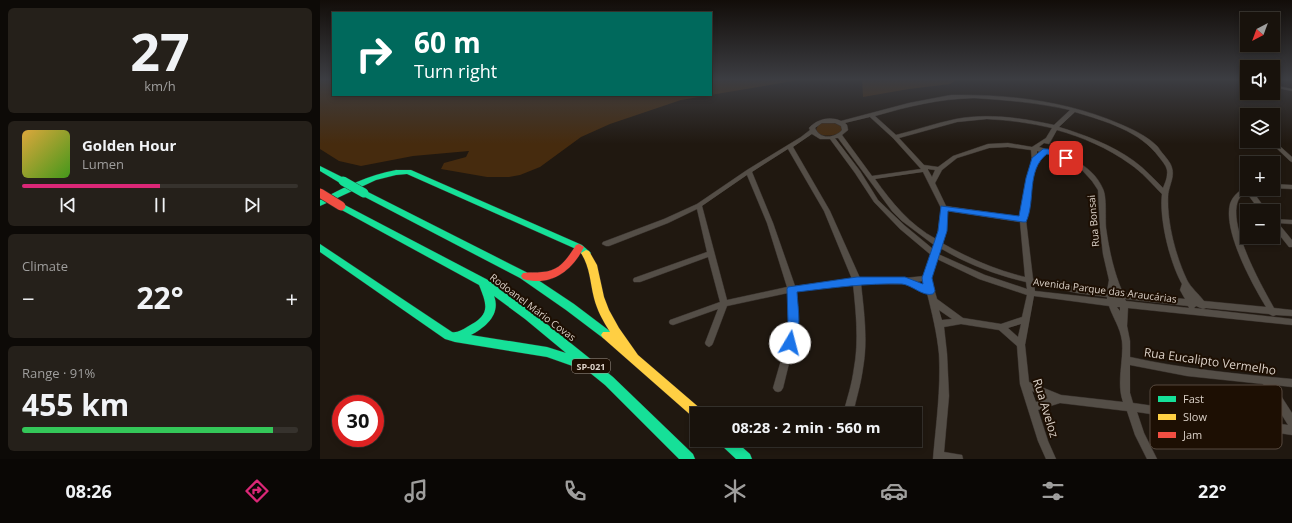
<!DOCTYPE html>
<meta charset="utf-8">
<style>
body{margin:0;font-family:"Open Sans",sans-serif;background:#25201a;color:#f1f3f6;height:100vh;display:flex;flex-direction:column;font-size:15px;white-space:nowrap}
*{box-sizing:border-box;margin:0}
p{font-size:13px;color:#9f9e9d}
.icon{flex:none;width:22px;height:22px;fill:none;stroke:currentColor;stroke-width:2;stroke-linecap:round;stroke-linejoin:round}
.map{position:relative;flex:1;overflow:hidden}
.side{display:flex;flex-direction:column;gap:8px;padding:8px;background:#0d0a07;width:320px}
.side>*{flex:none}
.guide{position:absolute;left:12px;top:12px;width:380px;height:84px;border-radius:0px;box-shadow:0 2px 6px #0003,0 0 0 1px #36322d;background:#00695c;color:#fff;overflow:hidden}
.needle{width:26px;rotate:221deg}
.controls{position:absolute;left:920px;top:12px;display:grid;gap:8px}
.controls a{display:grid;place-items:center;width:40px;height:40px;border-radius:0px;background:#18120c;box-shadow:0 2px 6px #0003,0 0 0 1px #36322d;font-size:20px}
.speed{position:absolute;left:12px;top:395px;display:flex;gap:8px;font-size:20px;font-weight:700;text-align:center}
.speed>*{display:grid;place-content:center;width:52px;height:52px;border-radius:50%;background:#18120c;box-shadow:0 2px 6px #0003,0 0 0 1px #36322d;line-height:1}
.speed .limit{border:6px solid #d22;background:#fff;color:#111}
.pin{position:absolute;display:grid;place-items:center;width:34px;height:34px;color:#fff;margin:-17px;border-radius:8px;box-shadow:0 2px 6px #0006}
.me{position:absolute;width:44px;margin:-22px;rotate:8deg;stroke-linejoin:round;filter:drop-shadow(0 0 3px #0008)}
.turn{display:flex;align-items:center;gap:14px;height:84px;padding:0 16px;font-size:18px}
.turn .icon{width:52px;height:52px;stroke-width:2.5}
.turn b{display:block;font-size:28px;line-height:34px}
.big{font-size:30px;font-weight:700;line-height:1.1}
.side .widget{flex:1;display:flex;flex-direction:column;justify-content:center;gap:6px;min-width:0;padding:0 14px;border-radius:6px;background:#25201a}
.side .dial{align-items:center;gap:0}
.dial b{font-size:52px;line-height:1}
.song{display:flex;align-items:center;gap:12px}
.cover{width:48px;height:48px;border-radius:6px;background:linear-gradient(135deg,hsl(40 70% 55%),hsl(100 70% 35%))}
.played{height:4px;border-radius:2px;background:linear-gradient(90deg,#db2777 50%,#36322d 50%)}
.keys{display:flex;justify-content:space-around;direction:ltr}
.heat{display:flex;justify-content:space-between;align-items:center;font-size:22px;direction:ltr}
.charge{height:6px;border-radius:3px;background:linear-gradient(90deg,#34c759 91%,#36322d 0)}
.trip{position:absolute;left:370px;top:407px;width:232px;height:40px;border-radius:0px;background:#18120c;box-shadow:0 2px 6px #0003,0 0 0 1px #36322d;font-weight:700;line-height:40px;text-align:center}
.menu{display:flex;height:64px;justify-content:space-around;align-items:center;background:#0a0705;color:#9f9e9d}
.menu .icon{width:28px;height:28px}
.menu .on{color:#db2777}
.menu b{font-size:18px;color:#f1f3f6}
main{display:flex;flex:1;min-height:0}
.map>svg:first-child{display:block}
.green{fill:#462b0e}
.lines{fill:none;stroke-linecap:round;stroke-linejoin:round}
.street-casing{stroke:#38312c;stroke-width:1}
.fast-casing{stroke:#38312c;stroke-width:1}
.slow-casing{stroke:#38312c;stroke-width:1}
.jam-casing{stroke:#38312c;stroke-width:1}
.street{fill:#544e47;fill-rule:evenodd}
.fast{fill:#16e098;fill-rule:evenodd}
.slow{fill:#ffcf43;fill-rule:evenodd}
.jam{fill:#f24e42;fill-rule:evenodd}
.fast-bridge-casing{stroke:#38312c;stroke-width:10;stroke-linecap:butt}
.jam-bridge-casing{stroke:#38312c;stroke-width:10;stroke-linecap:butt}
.fast-bridge{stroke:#16e098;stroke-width:9}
.jam-bridge{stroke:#f24e42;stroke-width:9}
.route{fill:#1a73e8;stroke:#114b97}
.labels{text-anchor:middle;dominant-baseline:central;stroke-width:4;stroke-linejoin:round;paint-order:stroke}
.shield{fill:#1d0f03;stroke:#a2978d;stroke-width:1}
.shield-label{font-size:9px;font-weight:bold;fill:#dbd1c8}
.street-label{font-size:10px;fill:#dbd1c8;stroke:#1d0f03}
.near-street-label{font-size:12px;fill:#dbd1c8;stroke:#1d0f03}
.key{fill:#1d0f03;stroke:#56493e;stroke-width:1}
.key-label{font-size:11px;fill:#dbd1c8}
</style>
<main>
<section class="side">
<div class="widget dial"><b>27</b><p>km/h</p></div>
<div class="widget">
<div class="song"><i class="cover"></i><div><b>Golden Hour</b><p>Lumen</p></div></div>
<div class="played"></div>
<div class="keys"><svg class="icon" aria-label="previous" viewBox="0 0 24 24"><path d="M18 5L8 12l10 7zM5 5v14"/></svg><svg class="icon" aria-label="pause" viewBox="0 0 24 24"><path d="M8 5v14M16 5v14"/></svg><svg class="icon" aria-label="next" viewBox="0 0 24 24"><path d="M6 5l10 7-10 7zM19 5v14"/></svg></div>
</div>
<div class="widget"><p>Climate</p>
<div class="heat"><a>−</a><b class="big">22°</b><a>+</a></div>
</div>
<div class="widget"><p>Range · 91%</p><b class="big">455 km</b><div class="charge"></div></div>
</section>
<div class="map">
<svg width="972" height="459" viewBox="0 0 972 459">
<rect width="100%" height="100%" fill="#201810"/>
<path class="green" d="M0,79H13V95H391V79H485L361,100L290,124L261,137L220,167L200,175L189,177H167L121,169L124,163L146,157L149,151L93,156L41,166L19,161L0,149Z
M542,79H637L630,84L589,89L543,97Z
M502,123H514L521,126L523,130C513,141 484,134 502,123Z"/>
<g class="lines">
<g class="street-casing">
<path id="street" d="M953,85L972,89V91L953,87Z
M631,95C688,94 747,101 800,124C812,129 827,136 837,146C839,148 841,152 844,155C847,159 851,163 852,168C855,178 848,187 848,197C847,223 856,257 867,280C871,288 879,294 884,301L946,307C932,284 903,231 910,204C913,195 920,190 927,187V189H931L947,211H940L926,192C896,208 943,288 954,308L972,310V316L956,315L953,316L949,314L886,308L883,309L876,306L874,308L972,319V325L808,308L807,326L810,341V357C864,369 918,374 972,379V387L954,385L972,413V435L817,412L824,433L837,459H827L815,435L807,411L740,403L718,410L728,441L736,459H726L718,441L700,384L697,346L679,330L641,324L624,327L627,354L629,396L624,452L642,455L643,459H613C616,424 621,389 619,354C617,333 612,313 607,293L584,284H541C544,312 548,340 543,368C541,384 536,399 533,414H523C527,399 532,384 534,368C539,341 536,312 533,284L476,291L477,323L474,343L463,388L461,391L458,392L455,391L453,388L466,343L469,323L468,293L407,306L393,343L392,345L389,347L386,345L385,343L398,309L353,325L350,324L349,322L350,320L400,302L388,257L320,282H314L313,280L314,278L387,252L377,209L348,223L289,246H286L282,244L283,242L344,219L377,204L427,170L481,137L490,130L489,128C497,119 510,116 521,121L589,103ZM654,98C687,100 719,103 750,110L734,125C702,118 668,113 636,119C616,123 596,130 576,135L555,116C590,106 618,99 654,98ZM755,112C785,121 820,131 839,157C842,161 846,165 847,170C848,177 845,183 843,188C834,179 825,169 814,161C792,145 765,135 739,127ZM550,117L573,138L601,169L552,176L522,135L528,130L527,125L525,123ZM667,119C689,120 710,123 732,128L726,138L712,147L688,143L668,144L633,156L618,167L604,165L579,138L637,122ZM502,123H515L521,126L522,130C515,138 500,140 495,128ZM737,130C762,137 788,148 810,164C822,172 832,184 842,194C839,219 850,263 862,284L860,290L865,299L803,293C794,273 789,250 786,228C785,218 787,197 783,189C772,163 743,154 719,147L724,143L729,144ZM492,134L500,139H510L535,173L554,202L580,229L611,255L604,276L585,278H540L510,211L473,147ZM515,138H518L572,211L582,221L614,245L613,249L584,225L558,200L540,171ZM688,147L711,150L712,161L705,184L700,217L626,206L615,183L622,170L637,158L669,148ZM468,149L504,211L532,279L475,286L453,223L432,172ZM717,151L744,159L761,169L772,181L778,190L780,228L783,254L789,280L787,291L757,287L713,279L706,220L710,189L718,161ZM608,169L615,170L612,177L608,170ZM603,172L621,208L618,231L616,239C590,225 572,203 555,179ZM427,175L447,223L467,287L407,300L382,206ZM627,211L700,222L705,277C676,270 648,258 622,243L626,231ZM620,248C647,264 676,275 706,282L707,289L665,275L618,254ZM617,259L659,279L707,295L702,317L681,324L643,318L617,299L611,278ZM604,281L605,286L596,282ZM714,284L757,293L787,297V299L715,291ZM714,296L789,306C793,318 800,327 802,341C804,361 796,382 803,402L741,395L709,382L705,345ZM805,299L868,306L869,308L806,301ZM797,307H800V311ZM619,310L632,319L622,320ZM701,324L698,337L688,328ZM810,365L867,376L943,384L968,425L813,403L810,393ZM712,391L728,398L716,402Z
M953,140L972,157V162L970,161L949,141H953Z
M953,184L972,185V189L953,188Z
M953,219L972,220V224L958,223L972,240V247H969L953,227Z"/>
</g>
<g class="fast-casing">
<path id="fast" d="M0,166L26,179L27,181L26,183H20L0,171Z
M76,170H91L262,245L271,253L269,255H263L256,249L87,174L76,175L56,180L0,206V200C25,187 48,175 76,170Z
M44,190L206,272L254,304L291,332L293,335L291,338L287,339L283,338L246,310L200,278L41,195L40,193Z
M21,203L168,280L213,313L293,377L373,454L375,459H359L285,385L264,368L261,369L227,357L135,342L125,339L0,252V244L132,332C137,333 142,330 147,327C170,315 168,307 159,285L18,208L17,206ZM174,296L205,319L246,353L227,347L151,335C166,327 181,314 174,296Z
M398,440H414L430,454L432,459H416L400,444Z"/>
</g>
<g class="slow-casing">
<path id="slow" d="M266,250L269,251L277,265L284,297L289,310L299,328L318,355L382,410L384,414H377V419L374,418L283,338L281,335L283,332H290C283,321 277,310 274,298C270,282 270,267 261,253Z"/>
</g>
<g class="jam-casing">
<path id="jam" d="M259,244L264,247C252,271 231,287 203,279L201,276L203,273C209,272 216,273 222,272C240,271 247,259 256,245Z"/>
</g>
<use href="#street" class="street"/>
<use href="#fast" class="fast"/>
<use href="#slow" class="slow"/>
<use href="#jam" class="jam"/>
<g class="fast-bridge-casing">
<path id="fast-bridge" d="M23,181L44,193"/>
</g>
<g class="jam-bridge-casing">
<path id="jam-bridge" d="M0,193L21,206"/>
</g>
<use href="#fast-bridge" class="fast-bridge"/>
<use href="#jam-bridge" class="jam-bridge"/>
</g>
<linearGradient id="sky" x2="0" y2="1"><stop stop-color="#120d09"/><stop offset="0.55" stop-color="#3c3d42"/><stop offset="1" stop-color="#3c3d42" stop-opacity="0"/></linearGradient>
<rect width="972" height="144" fill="url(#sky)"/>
<path class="route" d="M723,149H728L750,158L746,161L727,154C706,170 716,201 706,222H703L628,211L627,231L612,278L615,291L613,294C603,297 592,285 582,284C546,283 512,288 477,292C478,309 482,331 474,346L470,348L466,346L465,343L468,323L467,289L468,287L537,277H585L603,284L602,278L618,231L621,206L699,216L706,178L712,158Z"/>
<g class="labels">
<rect class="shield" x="252" y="359" width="38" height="14" rx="3"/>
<g class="shield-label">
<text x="271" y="366">SP-021</text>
</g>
<g class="street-label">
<text transform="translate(773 221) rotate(-95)">Rua Bonsai</text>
<text transform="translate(785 290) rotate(7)">Avenida Parque das Araucárias</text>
<text transform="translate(213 307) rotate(37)">Rodoanel Mário Covas</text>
</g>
<g class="near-street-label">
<text transform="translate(890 361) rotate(8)">Rua Eucalipto Vermelho</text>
<text transform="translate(726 408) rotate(73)">Rua Aveloz</text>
</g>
</g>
<rect x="830" y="385" width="132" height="64" rx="6" class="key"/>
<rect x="838" y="396" width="18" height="6" fill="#16e098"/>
<rect x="838" y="414" width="18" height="6" fill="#ffcf43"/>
<rect x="838" y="432" width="18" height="6" fill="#f24e42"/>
<g class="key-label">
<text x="863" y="403">Fast</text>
<text x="863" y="421">Slow</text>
<text x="863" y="439">Jam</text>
</g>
</svg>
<div class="controls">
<a><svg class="needle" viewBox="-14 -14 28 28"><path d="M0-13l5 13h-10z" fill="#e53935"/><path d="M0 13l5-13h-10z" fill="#9f9e9d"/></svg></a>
<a><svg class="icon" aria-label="sound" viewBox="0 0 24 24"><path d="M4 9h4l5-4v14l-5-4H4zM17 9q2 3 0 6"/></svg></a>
<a><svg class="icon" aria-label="layers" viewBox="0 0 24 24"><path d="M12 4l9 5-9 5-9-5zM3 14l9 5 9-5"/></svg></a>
<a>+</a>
<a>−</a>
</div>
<div class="speed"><div class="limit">30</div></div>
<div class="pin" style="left:746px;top:158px;background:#d93025"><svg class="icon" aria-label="arrive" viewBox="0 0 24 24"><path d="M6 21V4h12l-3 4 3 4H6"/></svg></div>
<svg class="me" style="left:470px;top:343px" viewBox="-20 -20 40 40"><circle r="19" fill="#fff"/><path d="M0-13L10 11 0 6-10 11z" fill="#1a73e8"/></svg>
<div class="trip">08:28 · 2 min · 560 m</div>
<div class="guide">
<div class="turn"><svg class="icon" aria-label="right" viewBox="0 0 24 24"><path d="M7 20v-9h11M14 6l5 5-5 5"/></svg><div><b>60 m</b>Turn right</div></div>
</div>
</div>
</main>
<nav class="menu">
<b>08:26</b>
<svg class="icon on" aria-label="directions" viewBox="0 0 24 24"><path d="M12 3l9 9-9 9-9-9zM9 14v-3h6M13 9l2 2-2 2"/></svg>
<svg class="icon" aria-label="music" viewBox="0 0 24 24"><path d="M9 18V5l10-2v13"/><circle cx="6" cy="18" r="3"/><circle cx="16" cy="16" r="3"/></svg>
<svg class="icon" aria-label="phone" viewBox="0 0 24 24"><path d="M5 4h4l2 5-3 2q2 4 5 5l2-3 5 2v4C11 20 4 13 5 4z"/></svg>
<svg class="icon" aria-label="climate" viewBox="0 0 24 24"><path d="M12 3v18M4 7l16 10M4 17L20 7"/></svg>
<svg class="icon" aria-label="car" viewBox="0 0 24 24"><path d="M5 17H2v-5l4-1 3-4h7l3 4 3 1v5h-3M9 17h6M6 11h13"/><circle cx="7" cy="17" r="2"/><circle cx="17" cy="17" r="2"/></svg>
<svg class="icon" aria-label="filters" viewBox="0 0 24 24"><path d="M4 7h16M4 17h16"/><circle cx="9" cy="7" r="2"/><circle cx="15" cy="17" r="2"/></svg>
<b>22°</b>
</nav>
